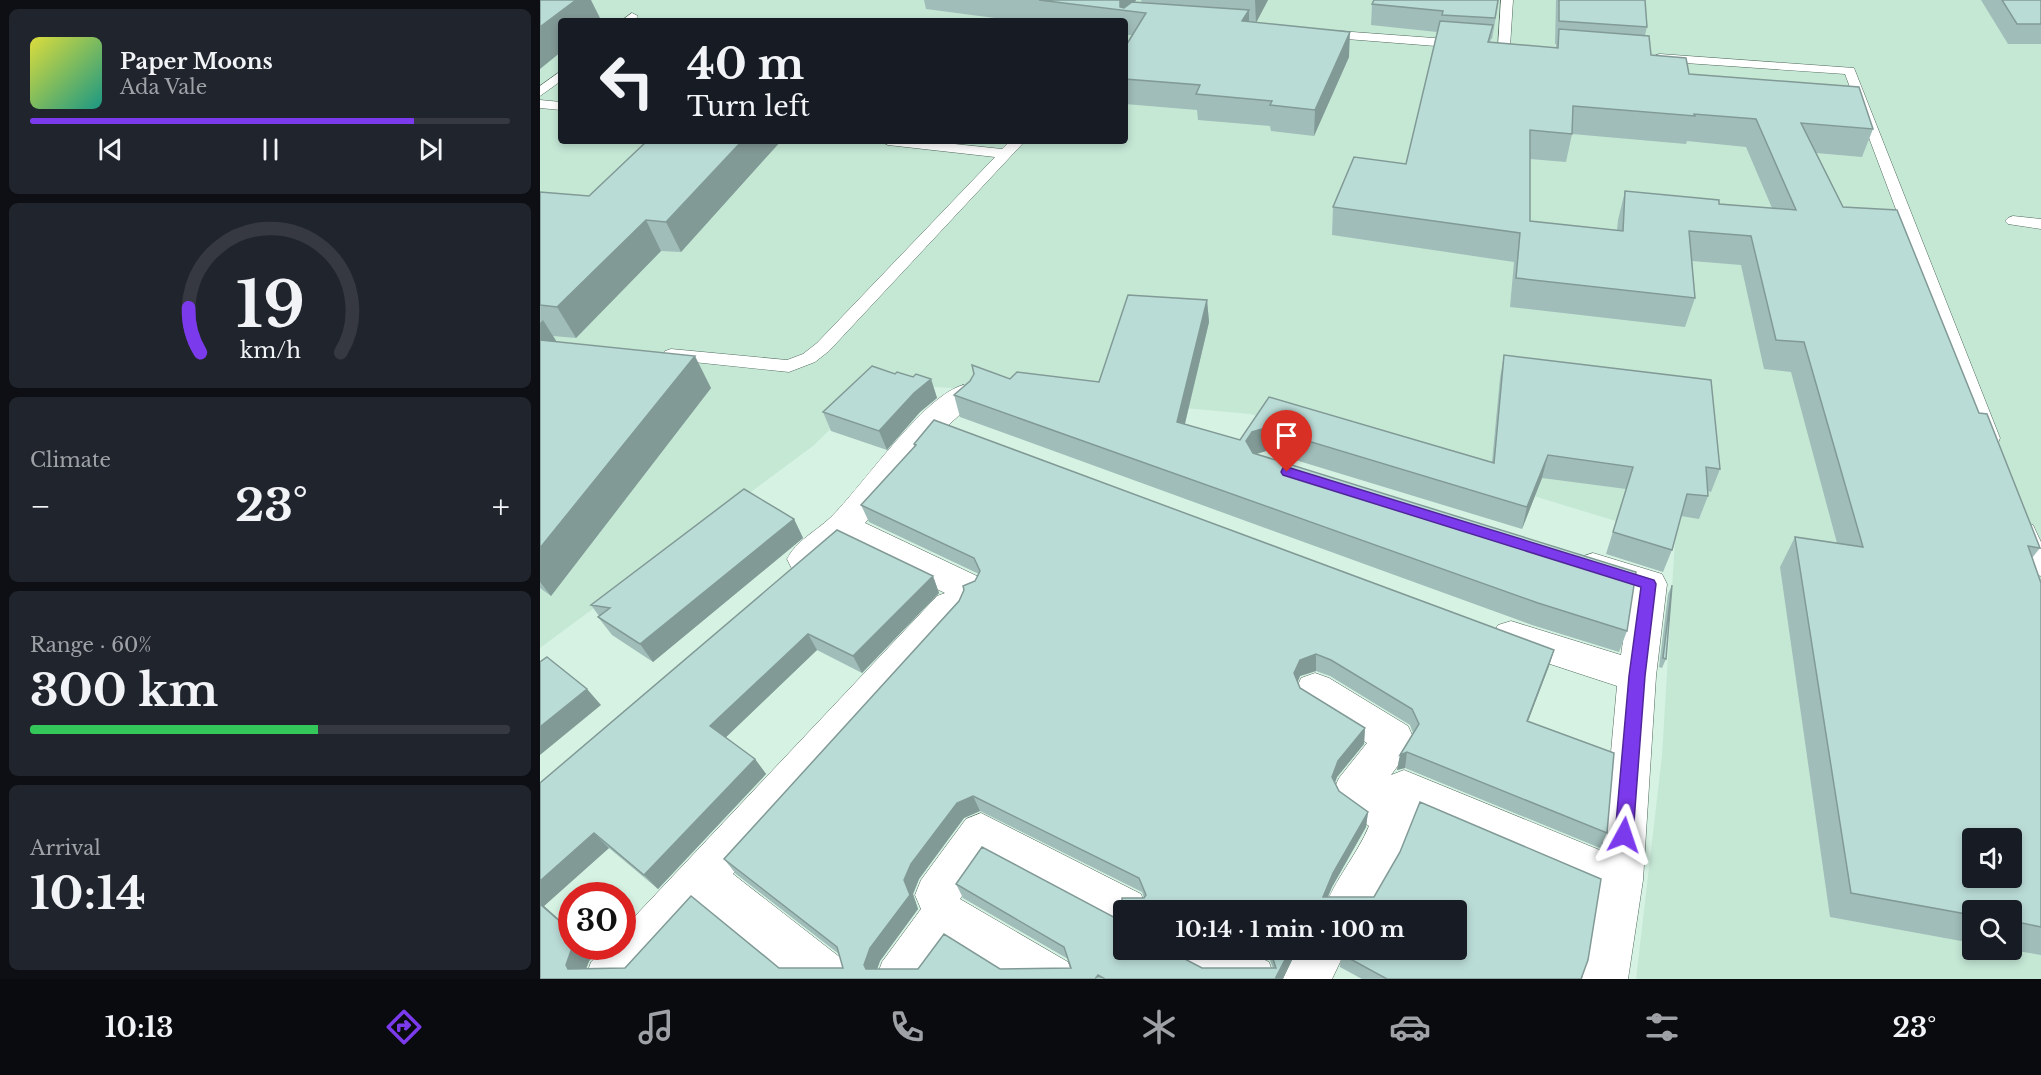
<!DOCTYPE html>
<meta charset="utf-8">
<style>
body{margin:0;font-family:"Libre Baskerville",serif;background:#20242c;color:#f1f3f6;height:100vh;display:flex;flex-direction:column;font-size:22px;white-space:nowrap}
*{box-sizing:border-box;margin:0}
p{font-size:20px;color:#9ea1a6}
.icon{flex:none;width:33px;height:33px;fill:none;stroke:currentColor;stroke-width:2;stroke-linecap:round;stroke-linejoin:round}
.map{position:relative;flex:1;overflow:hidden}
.sheet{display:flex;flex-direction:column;gap:9px;padding:9px;background:#0d0f14;width:540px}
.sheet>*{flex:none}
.banner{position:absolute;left:18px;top:18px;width:570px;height:126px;border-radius:6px;box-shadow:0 3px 9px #0003;background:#171b24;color:#f1f3f6;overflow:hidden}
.tools{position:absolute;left:1422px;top:828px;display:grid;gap:12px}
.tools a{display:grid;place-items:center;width:60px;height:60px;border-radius:6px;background:#171b24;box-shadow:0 3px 9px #0003;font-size:30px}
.speed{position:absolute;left:18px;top:882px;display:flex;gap:12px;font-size:30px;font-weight:700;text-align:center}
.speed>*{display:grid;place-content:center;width:78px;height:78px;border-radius:50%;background:#171b24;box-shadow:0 3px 9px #0003;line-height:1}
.speed .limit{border:9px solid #d22;background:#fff;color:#111}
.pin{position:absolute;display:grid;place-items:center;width:51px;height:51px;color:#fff;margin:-62px -26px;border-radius:50% 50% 50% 0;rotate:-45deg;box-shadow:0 0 6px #0007}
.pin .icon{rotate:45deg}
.me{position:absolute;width:66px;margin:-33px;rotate:5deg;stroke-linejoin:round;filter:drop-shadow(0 0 4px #0008)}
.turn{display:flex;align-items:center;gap:21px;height:126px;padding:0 30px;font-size:27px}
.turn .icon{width:78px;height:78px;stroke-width:2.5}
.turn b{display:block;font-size:42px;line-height:51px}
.big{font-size:45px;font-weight:700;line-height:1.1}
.sheet .widget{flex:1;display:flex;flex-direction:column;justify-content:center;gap:9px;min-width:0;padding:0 21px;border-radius:9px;background:#20242c}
.sheet .dial{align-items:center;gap:0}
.dial svg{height:156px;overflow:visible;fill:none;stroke:#363941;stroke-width:7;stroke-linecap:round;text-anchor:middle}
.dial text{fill:#f1f3f6;stroke:none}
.song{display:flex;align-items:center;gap:18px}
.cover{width:72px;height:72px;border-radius:9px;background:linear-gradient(135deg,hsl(60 70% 55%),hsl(170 70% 35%))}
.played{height:6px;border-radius:3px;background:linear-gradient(90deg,#7c3aed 80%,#363941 80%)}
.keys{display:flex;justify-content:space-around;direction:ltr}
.heat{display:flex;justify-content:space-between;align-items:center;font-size:33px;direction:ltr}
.charge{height:9px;border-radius:4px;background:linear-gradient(90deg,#34c759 60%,#363941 0)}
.trip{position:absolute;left:573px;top:900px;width:354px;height:60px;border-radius:6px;background:#171b24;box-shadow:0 3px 9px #0003;font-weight:700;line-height:60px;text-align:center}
.menu{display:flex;height:96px;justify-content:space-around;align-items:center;background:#090b0e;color:#9ea1a6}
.menu .icon{width:42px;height:42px}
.menu .selected{color:#7c3aed}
.menu b{font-size:27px;color:#f1f3f6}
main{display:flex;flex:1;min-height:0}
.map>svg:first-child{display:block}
.built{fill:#c5e8d5;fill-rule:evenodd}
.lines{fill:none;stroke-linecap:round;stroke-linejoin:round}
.lane-casing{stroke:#4f685b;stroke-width:1}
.street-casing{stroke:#4f685b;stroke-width:1}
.lane{fill:#fff;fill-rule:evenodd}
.street{fill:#fff;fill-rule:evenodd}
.wall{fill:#a0bdb9;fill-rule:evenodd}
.shaded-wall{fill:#829a96}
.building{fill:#badcd7;stroke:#829a96;stroke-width:1.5;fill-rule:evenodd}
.route{fill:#7c3aed;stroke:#51269a;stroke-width:1.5}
</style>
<main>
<section class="sheet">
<div class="widget">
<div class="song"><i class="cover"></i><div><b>Paper Moons</b><p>Ada Vale</p></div></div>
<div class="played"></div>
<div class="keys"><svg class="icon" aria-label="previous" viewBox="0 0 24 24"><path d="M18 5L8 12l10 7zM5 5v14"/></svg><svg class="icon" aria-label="pause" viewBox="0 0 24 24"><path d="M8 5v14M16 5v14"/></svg><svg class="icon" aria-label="next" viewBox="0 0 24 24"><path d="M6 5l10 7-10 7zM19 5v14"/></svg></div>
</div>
<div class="widget dial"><svg viewBox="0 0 100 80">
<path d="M14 69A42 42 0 1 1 86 69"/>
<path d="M14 69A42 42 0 0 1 8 46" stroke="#7c3aed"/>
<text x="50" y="56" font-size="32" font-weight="700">19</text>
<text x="50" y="72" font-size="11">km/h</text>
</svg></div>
<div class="widget"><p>Climate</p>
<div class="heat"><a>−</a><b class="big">23°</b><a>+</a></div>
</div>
<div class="widget"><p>Range · 60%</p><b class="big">300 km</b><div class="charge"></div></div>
<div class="widget"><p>Arrival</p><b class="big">10:14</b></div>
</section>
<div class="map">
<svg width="1501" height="979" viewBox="0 0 1501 979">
<rect width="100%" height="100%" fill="#d6f2e3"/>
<path class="built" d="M0,0H1501V979H1096L1122,756L1135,539L918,473L710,414L469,392L338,383L273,446L0,648ZM21,21H585V141H21ZM1432,838H1472V878H1432ZM1432,910H1472V950H1432Z"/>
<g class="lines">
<g class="lane-casing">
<path id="lane" d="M961,0H973L970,47L964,51L958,47Z
M92,13L98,16L94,21H81Z
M785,30L921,40L927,44L921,48L781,37V31Z
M1120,54L1314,68L1460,438L1458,443L1451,445L1444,443L1442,438L1305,74L1116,61L1114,58L1116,55Z
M21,71V81L0,96V86Z
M0,100L21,102V110L0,108Z
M341,141H386L462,149L470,141H485L289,351L275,362L249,372L125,359L122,355L125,351L131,349L247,360L263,354L277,343L455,157L348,145Z
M1473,216L1501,219V229L1468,224L1465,221L1468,218Z
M1486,522L1493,525L1501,542V576L1494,574L1476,530L1479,525Z"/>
</g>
<g class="street-casing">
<path id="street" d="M423,385L434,388L438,395L434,402L404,429L325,523L439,577L444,587L439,597L426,601L428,606L423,616L193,874L306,962L312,979H252L164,907L99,979H45L51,962L67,946H82V930L397,596L405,593L305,544C288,559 276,577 252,569L247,559C256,541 275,532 290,518C323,486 383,396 423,385Z
M1053,553L1122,574L1127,584L1116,676L1103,880L1088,979H1042L1057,892L876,814L856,865L830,910H784C794,880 817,855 829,826L799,804L793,791L799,778L827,743L761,702L756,690L761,678L775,673L789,678L868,726L874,739L868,752L851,775L864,770L1062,851L1077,686L958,647L952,636L958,625L971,621L1081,655L1090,592L1041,577L1035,567L1041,557Z
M441,813L601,894L607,910H584V932L448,859L420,899L528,962L534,979H467L411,944L387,979H336L342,962L381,909L375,895L381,880L426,819Z
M634,950H704L729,962L735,979H665L641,966Z
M757,950H806L792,979H743Z"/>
</g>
<use href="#lane" class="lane"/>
<use href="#street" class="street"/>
</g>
<path class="wall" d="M384,0H596L595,2L602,3L601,0H728L716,22L809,57L774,136L731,131L730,126L658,120L657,110L585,104V47L592,35H585V21H478L386,9Z
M959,0L952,39H951L950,42L1016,48V44H1015L1016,0H1105L1107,27L1105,35L1111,55L1149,74L1333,129L1322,157L1276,153L1303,207L1439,413L1500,548L1492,558L1501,583V955L1471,950L1472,910H1432V943L1290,917L1240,567L1255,537L1297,543L1251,372L1224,369L1201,265L1152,261L1155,298L1145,327L970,307L974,262L792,235L793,207L866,164L897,32L831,25L832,4ZM1032,134L1146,144L1147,141L1206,147L1232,208L1179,204L1085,191L1078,220L1077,230L990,221V159L1026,162Z
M1441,0H1501V44H1468Z
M107,141H241L141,252L121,251L36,338L13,336L17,342L171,388L11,596L0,588V192L49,196Z
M667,300L669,322L645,424L700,440L729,397L952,462L960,378L964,355L1180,469L1171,492L1168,491V496L1159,519L1141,516L1132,550L1123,572L1066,554L1086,489L1002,478L982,529L726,451L716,454L1087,631L1079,652L992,625L420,417L414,395L559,382Z
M355,374L391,379L397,398L380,412L347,450L291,431L283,412Z
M394,420L1014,650L1009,666L988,721L1074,753L1067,833L1060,848L865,768L857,770L860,755L873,733L870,725L790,676L776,671L760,676L758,682L760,688L825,728L824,744L797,777L795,783L799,791L828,812L826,827L792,887L788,897H834L860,852L880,802L1061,879L1048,960L1041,979H822L800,967L801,954L803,950H916V910H584V950H635L637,955L662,968H733L730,960L708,950H757L742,979H0V783L297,530L393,576L399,593L322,673L277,650L186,737L215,759L226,774L118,889L69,848L4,906L32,931V946H49L57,953L49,961L46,968H85L151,896L239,968H303L299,954L196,874L184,859L419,601L424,590L423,586L435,581L439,574L329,522L321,505L374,447V444ZM440,811L602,892L604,898H582V918L579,920L442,847L416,884L423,898L528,959L531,968L460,969L404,934L378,969H337L340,961L378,909L373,894L379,879L424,818Z
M254,519L263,538L113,662L72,635L58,617L59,616L51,605Z
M1132,585L1126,659L1122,668L1119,667L1128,594Z"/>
<path class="shaded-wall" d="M36,0H51L61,20L21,21V52L0,69V27Z
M580,0H596L588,11L580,10Z
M715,0H728L716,23Z
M709,10V34L702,21Z
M810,32L809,57L774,136L775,110Z
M202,141H241L141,252L126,222Z
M106,220L121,251L36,338L17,307Z
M667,300L669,322L640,444L637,422Z
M3,320L23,352L0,364V323Z
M155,356L171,388L11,596L0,582V548Z
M391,379L397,398L380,412L347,450L339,431L374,393Z
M725,428L726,451L713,455L706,441L712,432Z
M1008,455L1002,478L982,529L987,507Z
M254,519L263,538L113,662L100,644Z
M393,576L399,593L322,673L313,656Z
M268,634L277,650L182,741L170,726Z
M1014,650L1009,666L982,737L987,721Z
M776,654V671L760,676L754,689V673L760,660Z
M47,689L61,705L0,755V727Z
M825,728L824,744L797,777L791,792L792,777L798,761Z
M867,752L865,768L857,770L860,755Z
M215,759L226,774L118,889L104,875Z
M433,796L440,811L424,818L379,879L373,894L378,909L340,961L334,978L324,965L330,948L364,880L371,864L417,803Z
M828,812L826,827L792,887L782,910L783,897L793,873Z
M54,833L69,848L4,906L32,931V932L0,904V881Z
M34,946H49L57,953L49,961L43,978L28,969L26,965L32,948Z
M750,950H757L742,979H735Z"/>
<path class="building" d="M0,0H36L0,27Z
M499,0H580V7L584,8L592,2L709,10L702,21L810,32L775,110L730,105L732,101L656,94L660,85L585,79V47L606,13Z
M834,0H958L955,18L902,15L903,11L832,4Z
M1019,0H1105L1107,27L1019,21Z
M1462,0H1501V24H1477Z
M900,21L953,25L948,42L1018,48L1019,29L1109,36L1111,55L1146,58L1149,74L1319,87L1333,129L1261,123L1303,207L1357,210L1439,413L1447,414L1500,548L1488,546L1501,583V927L1472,921V910H1432V915L1311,893L1255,537L1323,547L1264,342L1236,340L1211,236L1149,231L1155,298L976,278L980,233L793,207L814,157L866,164ZM1033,106L1155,116L1154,114L1216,119L1256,210L1179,204V200L1085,191L1083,231L990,221V130L1032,134ZM1432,838H1472V878H1432Z
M107,141H202L126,222L106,220L17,307L0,305V192L49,196Z
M588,295L667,300L637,422L700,440L729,397L954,463L964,355L1171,380L1180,469L1166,467L1168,496L1147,494L1132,550L1073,532L1093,467L1008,455L987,507L725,428L712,432L706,441L713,453L1096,572L1087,631L998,603L414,395L430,381L434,374L432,365L470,379L477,372L559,382Z
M0,340L155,356L0,548Z
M332,366L355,374L357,372L373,377L376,374L391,379L374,393L339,431L283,412Z
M394,420L1014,650L987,721L1074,753L1067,833L867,752L860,755L879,724L872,709L791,660L776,654L760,660L754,673L760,688L825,728L798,761L792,777L799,791L828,812L793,873L783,897H834L860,852L880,802L1061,879L1048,960L1041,979H847L801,954L803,950H916V910H584V950H635L637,955L662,968H736L730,950H750L735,979H565L558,975L555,979H0V904L32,932V946H34L32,948L26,965L28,969L85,968L151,896L239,968H303L297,947L184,859L419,601L424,590L423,586L435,581L440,571L434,558L321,505L376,445L374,444ZM433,796L599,878L606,895L604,898H582V918L579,920L442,847L416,884L524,947L531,968L460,969L404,934L378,969H326L324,965L330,948L370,895L364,880L371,864L417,803Z
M204,489L254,519L100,644L58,617L70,608L51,605Z
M297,530L393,576L313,656L268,634L170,726L215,759L104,875L54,833L0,881V783Z
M1132,585L1126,659L1123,658Z
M7,657L47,689L0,727V662Z"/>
<path class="route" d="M747,467L1114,580L1116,584L1105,676L1093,835L1090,841L1084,843L1078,841L1075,835L1089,676L1101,587L743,475L741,472L743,468Z"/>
</svg>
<div class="tools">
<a><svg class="icon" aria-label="sound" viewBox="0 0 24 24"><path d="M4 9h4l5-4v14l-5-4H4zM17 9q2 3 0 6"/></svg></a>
<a><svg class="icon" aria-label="search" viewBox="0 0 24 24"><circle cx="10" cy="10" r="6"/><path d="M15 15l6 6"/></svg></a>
</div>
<div class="speed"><div class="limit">30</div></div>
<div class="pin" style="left:747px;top:472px;background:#d93025"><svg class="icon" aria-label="arrive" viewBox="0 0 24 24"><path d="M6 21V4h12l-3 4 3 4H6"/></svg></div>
<svg class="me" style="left:1084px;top:835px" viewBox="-20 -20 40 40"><path d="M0-17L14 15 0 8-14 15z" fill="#7c3aed" stroke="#fff" stroke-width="4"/></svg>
<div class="trip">10:14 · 1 min · 100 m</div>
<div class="banner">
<div class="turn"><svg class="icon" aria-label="left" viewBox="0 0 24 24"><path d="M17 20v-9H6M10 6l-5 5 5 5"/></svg><div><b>40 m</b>Turn left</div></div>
</div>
</div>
</main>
<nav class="menu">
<b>10:13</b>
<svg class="icon selected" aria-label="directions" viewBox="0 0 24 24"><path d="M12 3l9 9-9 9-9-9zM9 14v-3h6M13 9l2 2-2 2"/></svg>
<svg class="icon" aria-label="music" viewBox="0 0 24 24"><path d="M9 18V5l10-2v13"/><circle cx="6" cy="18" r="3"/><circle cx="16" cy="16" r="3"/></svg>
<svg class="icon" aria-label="phone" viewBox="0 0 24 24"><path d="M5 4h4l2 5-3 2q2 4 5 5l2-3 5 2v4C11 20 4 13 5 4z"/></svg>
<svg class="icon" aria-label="climate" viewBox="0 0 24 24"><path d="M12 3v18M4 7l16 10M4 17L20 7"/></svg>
<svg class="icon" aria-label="car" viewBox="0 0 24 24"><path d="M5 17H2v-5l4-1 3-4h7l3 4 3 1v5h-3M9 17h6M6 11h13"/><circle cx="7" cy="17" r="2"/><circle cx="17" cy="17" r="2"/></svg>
<svg class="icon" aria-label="filters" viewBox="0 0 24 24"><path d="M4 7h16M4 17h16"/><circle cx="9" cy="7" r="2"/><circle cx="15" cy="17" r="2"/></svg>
<b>23°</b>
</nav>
